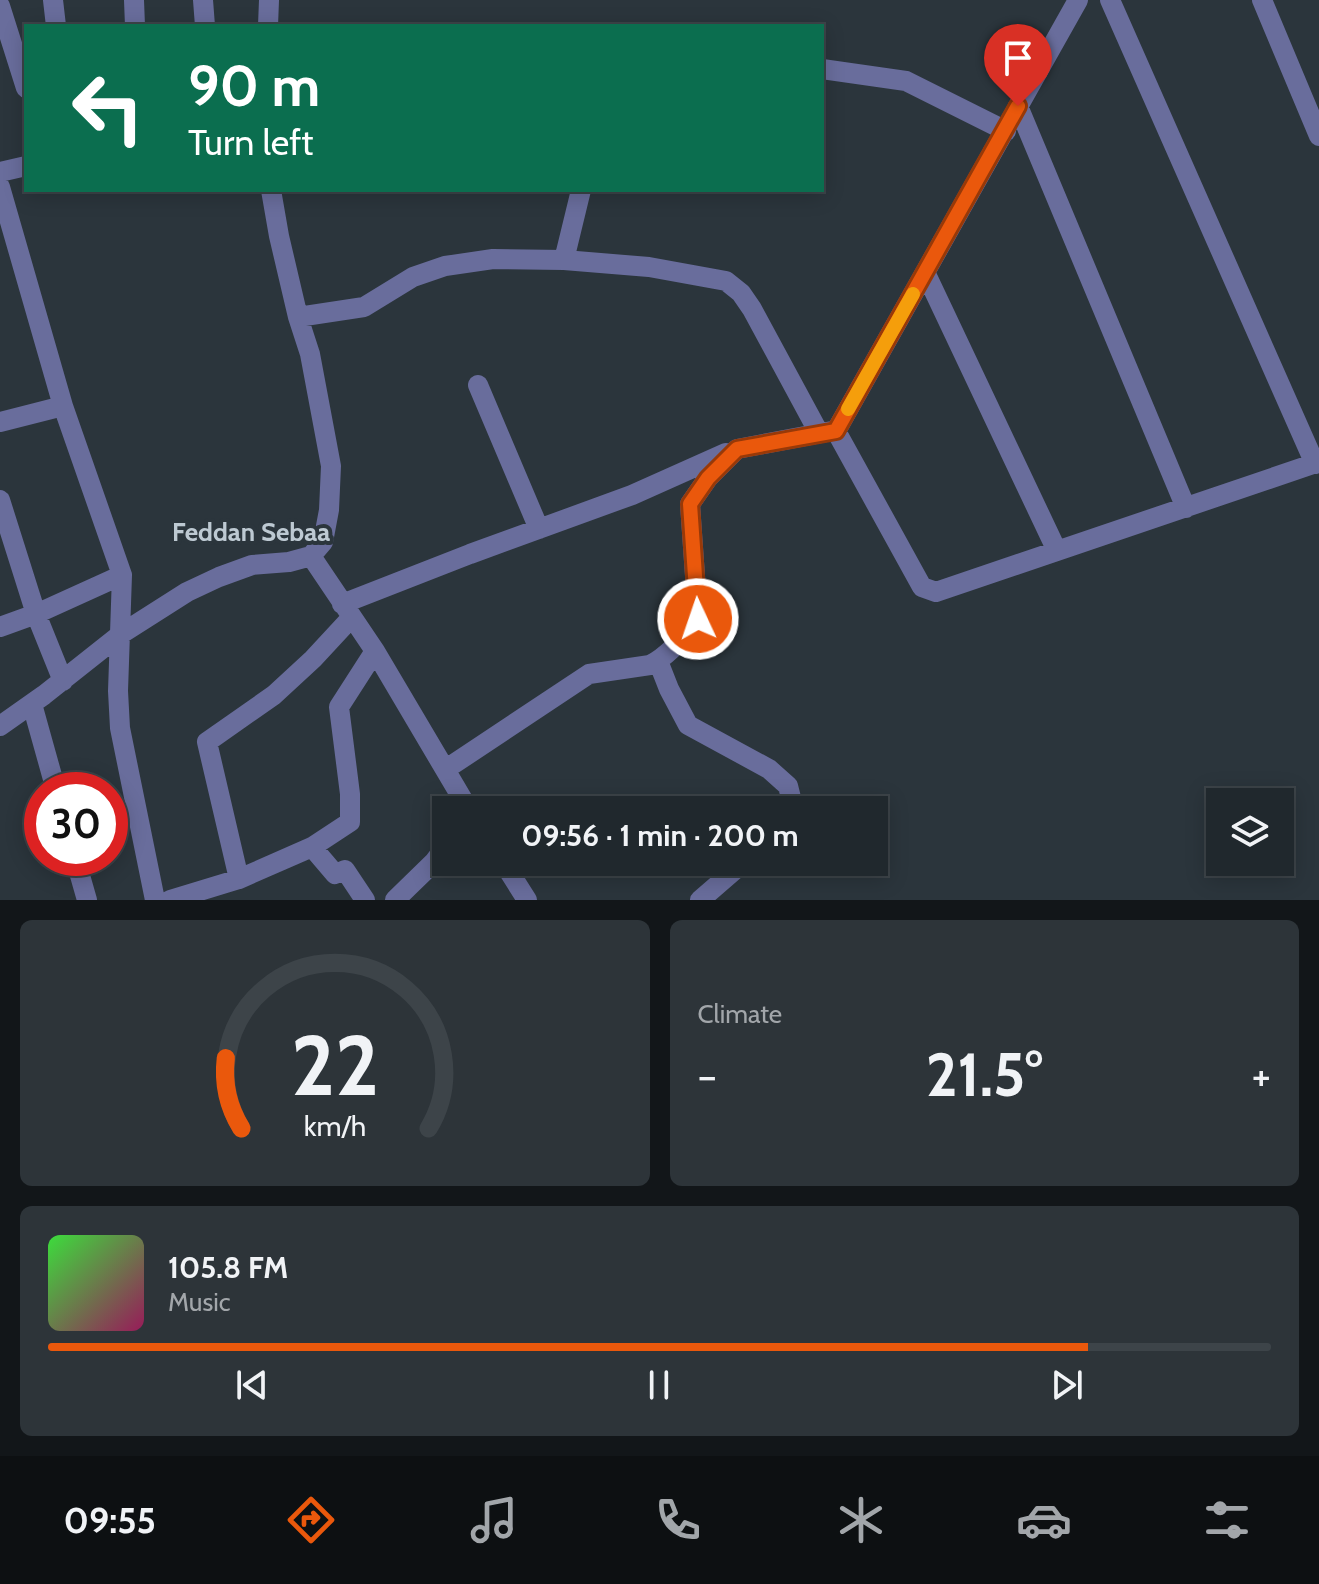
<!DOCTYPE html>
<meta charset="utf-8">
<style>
body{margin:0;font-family:Cabin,sans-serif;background:#2d3439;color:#f1f3f6;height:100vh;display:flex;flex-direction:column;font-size:30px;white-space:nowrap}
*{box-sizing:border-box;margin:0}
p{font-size:26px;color:#a2a6aa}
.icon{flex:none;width:44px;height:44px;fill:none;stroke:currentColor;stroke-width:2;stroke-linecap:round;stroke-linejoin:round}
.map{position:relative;height:900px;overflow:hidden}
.side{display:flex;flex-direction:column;gap:20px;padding:20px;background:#121619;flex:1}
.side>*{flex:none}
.guide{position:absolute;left:24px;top:24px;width:800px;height:168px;border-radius:0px;box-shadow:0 4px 20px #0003,0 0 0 2px #3d4449;background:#0b6e4f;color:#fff;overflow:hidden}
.fabs{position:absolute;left:1206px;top:788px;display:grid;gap:16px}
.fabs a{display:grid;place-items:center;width:88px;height:88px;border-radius:0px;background:#20282d;box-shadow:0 4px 20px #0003,0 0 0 2px #3d4449;font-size:40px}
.speed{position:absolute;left:24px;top:772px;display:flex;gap:16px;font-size:40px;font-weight:700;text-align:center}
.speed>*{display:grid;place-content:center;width:104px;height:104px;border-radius:50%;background:#20282d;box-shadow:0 4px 20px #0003,0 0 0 2px #3d4449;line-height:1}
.speed .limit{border:12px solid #d22;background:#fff;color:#111}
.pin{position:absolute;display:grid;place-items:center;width:68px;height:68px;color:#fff;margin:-82px -34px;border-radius:50% 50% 50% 0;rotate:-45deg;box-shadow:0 0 8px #0007}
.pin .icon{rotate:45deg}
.me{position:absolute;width:88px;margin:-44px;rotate:357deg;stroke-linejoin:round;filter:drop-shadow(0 0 6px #0008)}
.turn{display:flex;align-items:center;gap:28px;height:168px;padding:0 32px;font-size:36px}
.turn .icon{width:104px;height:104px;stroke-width:2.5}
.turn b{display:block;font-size:56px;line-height:68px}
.big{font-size:60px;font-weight:700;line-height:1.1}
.side .card{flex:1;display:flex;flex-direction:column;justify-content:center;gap:12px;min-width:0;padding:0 28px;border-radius:12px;background:#2d3439}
.side .dial{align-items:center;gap:0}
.dial svg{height:208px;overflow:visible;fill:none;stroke:#3d4449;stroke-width:7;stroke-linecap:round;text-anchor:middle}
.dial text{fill:#f1f3f6;stroke:none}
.song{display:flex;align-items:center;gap:24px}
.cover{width:96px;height:96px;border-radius:12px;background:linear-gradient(135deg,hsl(120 70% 55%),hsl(330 70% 35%))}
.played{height:8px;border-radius:4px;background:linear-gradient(90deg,#ea580c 85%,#3d4449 85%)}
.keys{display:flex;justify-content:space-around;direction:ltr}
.heat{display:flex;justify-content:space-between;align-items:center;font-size:44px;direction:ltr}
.side .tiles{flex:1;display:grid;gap:20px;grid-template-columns:1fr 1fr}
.card:last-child{grid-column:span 2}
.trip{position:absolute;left:432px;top:796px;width:456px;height:80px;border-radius:0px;background:#20282d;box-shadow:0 4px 20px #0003,0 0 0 2px #3d4449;font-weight:700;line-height:80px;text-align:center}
.tabs{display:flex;height:128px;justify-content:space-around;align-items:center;background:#0d1012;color:#a2a6aa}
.tabs .icon{width:56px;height:56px}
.tabs .on{color:#ea580c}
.tabs b{font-size:36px;color:#f1f3f6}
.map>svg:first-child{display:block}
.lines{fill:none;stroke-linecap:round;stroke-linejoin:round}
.minor{stroke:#696d9c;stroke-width:20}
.route-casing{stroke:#983908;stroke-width:20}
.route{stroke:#ea580c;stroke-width:14}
.slow{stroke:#f59e0b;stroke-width:14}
.labels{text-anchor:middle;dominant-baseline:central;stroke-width:8;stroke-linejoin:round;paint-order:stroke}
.neighbourhood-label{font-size:26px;font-weight:bold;fill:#bdc9d2;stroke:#2b353c}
</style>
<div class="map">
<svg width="1319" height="900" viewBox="0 0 1319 900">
<rect width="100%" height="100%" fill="#2b353c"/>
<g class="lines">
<path class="minor" d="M53,0L56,26
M134,0L135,26
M203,0L205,26
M1078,0L836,431L922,587L936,592L1319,462
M1110,0L1315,464
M1262,0L1319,136
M0,6L26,88
M268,26L269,0
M822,69L906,81L1006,131
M1018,106L1186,508
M0,172L26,166
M0,187L63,406L122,575L118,691L120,728L155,900
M564,260L581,190
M925,272L1057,551
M298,317L364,307L413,277L445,266L493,259L564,260L649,267L726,281L741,293L752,309L819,433
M478,385L539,529
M0,422L63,406
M0,500L36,614L63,681
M311,556L375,651L469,810
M342,604L470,554L632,495L726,453
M0,627L36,614L122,575
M658,661L669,689L688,725L769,769L788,786L792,802L786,810
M32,704L56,790
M0,726L44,695L121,634L187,592L219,577L252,565L289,562L311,556L323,542L329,510L331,466L310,354L298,317L279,236L271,190
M446,769L589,674L650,665C668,656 686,635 698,619L690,504L708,478L737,449L832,431
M312,847L335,874L345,870L365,900
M75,858L87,900
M503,862L527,900
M239,879L312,847L350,822V794L339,707L375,651
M170,900L239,879L207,742L274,695L313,659L351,618
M395,900L434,862L446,846
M700,900L744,862"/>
</g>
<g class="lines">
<g class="route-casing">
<path id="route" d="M698,619L690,504L708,478L737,449L836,431L1018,106"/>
</g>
<use href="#route" class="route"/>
<path class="slow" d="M848,409L913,294"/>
</g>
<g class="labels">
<g class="neighbourhood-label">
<text x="251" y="532">Feddan Sebaa</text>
</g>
</g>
</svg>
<div class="fabs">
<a><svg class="icon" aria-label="layers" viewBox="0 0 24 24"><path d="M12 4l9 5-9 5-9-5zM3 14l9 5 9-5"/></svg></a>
</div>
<div class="speed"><div class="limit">30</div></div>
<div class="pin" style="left:1018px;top:106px;background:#d93025"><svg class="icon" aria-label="arrive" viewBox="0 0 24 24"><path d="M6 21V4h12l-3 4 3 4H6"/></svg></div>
<svg class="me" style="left:698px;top:619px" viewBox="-20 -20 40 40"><circle r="17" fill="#ea580c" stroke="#fff" stroke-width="3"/><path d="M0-11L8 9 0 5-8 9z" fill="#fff"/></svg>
<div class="trip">09:56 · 1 min · 200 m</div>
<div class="guide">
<div class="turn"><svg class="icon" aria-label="left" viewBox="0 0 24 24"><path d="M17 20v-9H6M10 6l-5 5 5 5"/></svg><div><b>90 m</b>Turn left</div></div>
</div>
</div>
<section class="side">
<div class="tiles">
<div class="card dial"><svg viewBox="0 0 100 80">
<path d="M14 69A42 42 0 1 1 86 69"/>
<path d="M14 69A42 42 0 0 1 8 42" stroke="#ea580c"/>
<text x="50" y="56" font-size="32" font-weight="700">22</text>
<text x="50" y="72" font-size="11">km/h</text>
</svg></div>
<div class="card"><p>Climate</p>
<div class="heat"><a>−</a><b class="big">21.5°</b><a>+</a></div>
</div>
<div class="card">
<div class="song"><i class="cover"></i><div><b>105.8 FM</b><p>Music</p></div></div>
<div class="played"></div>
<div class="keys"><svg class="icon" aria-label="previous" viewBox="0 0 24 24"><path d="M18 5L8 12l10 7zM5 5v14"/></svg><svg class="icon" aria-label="pause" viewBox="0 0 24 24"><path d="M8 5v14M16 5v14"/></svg><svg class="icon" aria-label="next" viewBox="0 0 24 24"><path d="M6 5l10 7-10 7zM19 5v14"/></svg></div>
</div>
</div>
</section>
<nav class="tabs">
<b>09:55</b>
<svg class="icon on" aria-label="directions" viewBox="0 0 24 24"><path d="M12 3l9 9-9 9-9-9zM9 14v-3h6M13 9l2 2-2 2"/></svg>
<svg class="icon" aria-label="music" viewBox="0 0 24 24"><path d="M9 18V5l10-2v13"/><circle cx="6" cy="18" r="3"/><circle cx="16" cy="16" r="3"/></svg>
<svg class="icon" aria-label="phone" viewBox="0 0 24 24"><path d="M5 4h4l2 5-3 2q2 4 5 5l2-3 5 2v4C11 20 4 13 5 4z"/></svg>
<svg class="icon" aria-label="climate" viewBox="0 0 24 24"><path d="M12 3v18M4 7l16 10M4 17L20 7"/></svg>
<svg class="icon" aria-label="car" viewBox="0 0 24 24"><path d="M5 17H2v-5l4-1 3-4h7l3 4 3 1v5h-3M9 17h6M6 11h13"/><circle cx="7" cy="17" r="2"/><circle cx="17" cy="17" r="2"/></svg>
<svg class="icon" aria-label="filters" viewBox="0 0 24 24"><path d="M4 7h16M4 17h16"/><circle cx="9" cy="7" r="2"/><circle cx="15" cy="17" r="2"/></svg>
</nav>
